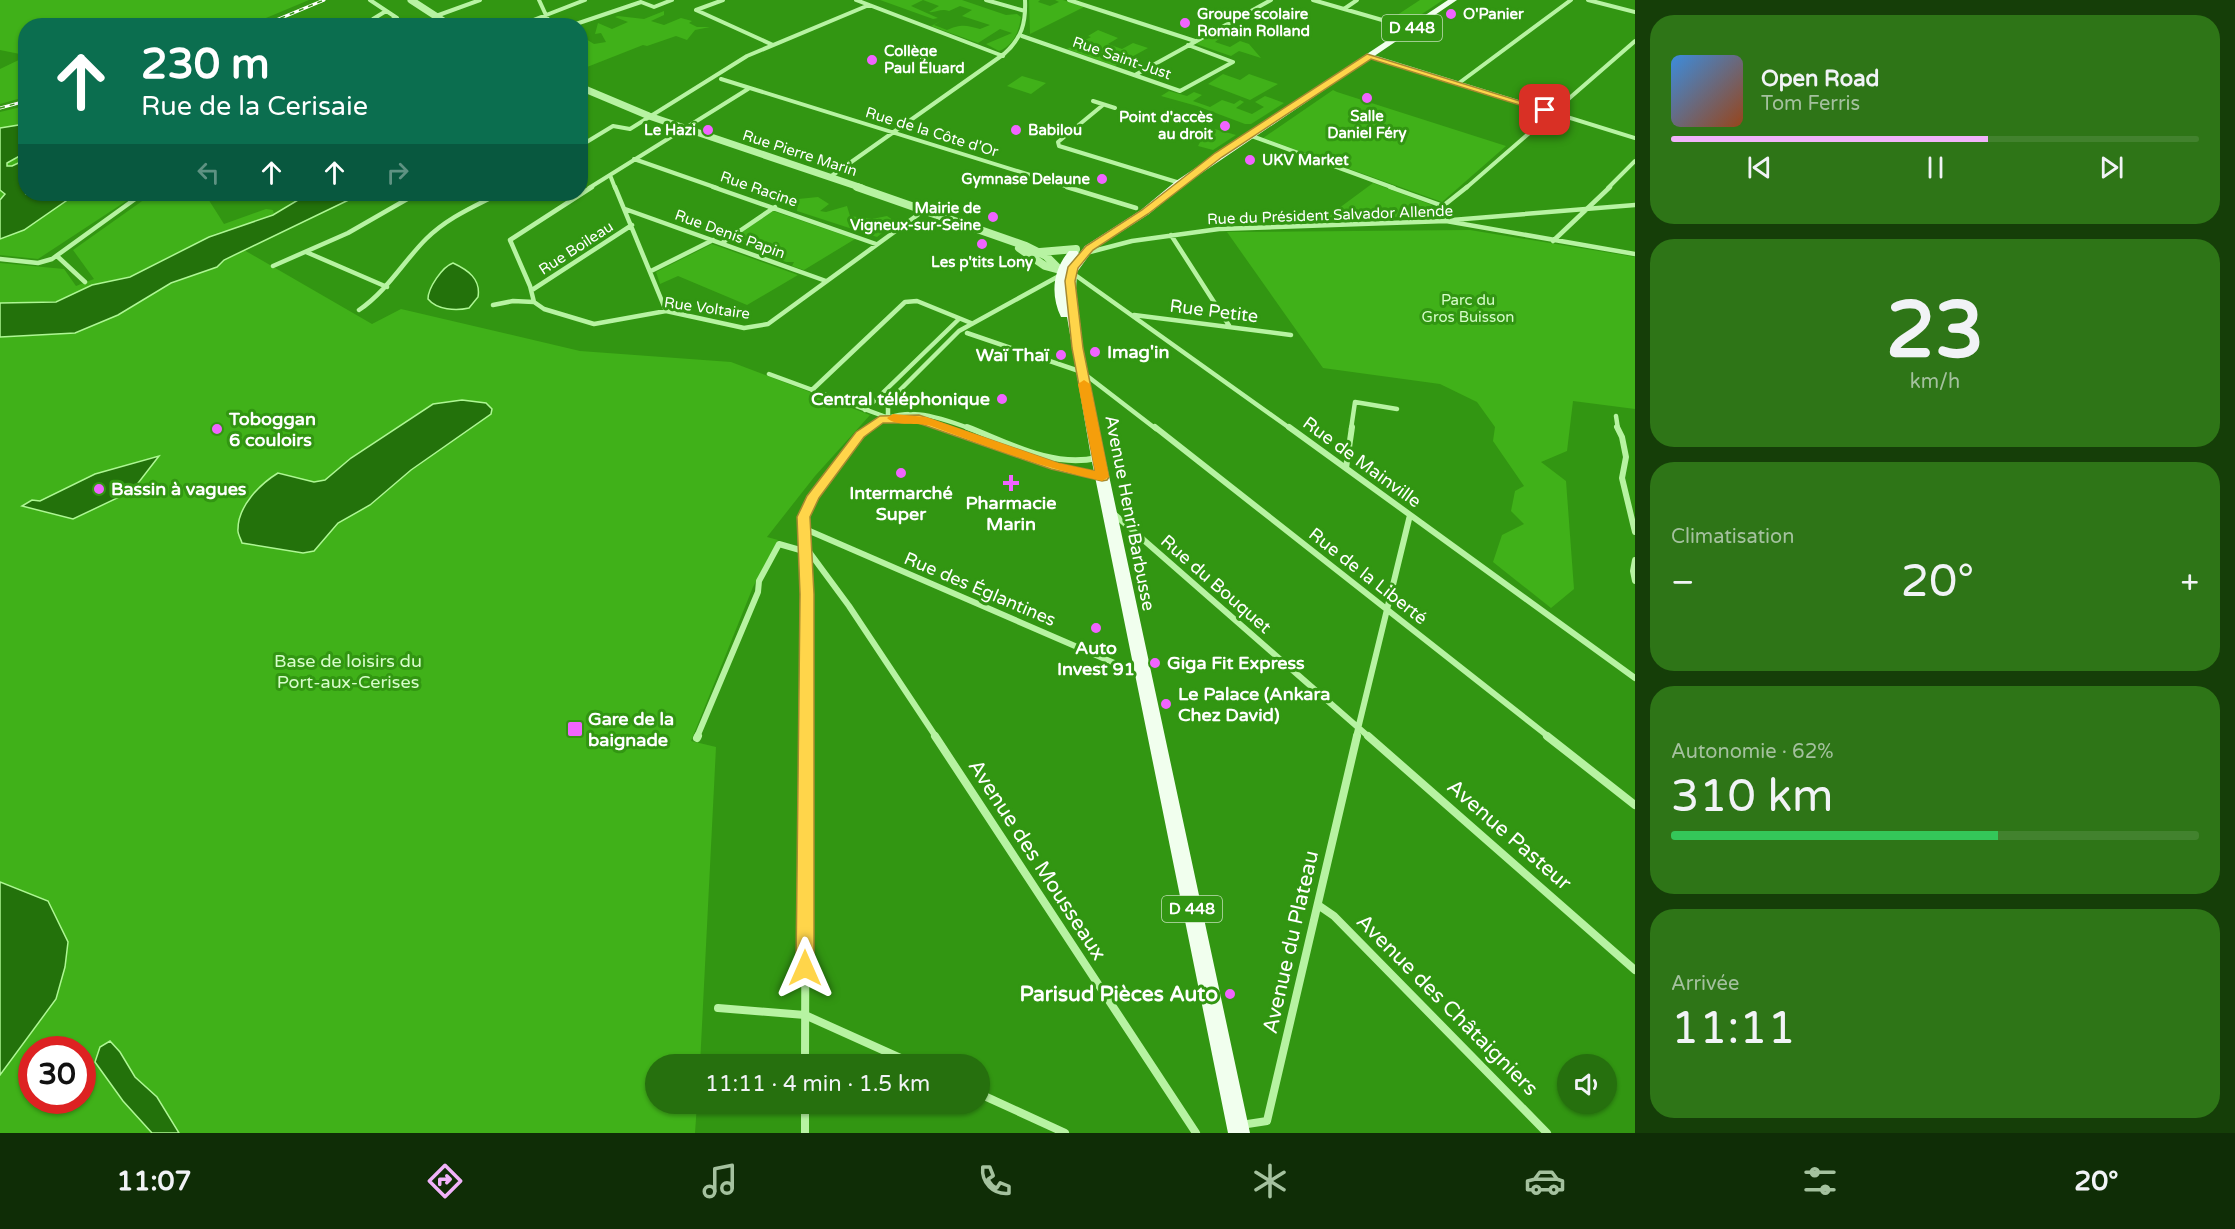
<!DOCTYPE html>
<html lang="fr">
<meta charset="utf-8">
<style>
body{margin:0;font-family:"Varela Round",sans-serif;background:#2e7517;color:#f1f3f6;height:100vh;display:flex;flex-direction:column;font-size:22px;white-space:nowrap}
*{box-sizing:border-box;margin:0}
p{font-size:20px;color:#a4c19e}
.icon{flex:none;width:33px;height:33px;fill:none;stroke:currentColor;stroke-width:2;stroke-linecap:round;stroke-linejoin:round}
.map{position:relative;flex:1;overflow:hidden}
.sheet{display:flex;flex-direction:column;gap:15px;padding:15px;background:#153e08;width:600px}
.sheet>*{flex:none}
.banner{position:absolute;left:18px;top:18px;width:570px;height:183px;border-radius:24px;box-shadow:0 2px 4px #0004;background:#0b6e4f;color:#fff;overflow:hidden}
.buttons{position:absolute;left:1557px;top:1054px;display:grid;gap:12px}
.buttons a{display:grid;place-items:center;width:60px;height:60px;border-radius:50%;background:#26700e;box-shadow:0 2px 4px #0004;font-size:30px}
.speed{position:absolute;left:18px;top:1036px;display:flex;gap:12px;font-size:30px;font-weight:700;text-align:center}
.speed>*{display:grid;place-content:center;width:78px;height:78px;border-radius:50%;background:#26700e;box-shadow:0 2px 4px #0004;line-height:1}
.speed .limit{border:9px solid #d22;background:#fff;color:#111}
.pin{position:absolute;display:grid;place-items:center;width:51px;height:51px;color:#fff;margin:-26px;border-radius:12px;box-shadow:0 3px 9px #0006}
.me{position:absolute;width:66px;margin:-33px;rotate:0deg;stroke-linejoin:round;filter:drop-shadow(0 0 4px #0008)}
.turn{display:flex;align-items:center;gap:21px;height:126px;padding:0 24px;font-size:27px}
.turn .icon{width:78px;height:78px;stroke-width:2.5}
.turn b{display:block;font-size:42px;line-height:51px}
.lanes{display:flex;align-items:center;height:57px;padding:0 24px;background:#0003;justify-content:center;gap:30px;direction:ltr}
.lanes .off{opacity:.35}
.big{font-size:45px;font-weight:600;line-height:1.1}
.sheet .widget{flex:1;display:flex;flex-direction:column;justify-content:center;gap:9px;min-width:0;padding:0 21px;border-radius:24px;background:#2e7517}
.sheet .dial{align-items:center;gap:0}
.dial b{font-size:78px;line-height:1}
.song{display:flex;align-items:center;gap:18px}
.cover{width:72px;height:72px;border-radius:9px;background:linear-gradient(135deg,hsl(210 70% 55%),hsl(20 70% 35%))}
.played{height:6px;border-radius:3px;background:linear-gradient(90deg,#f1b3fa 60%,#42822e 60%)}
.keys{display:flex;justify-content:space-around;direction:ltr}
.heat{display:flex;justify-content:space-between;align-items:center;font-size:33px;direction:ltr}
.charge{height:9px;border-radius:4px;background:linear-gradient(90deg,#34c759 62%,#42822e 0)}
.trip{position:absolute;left:645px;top:1054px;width:345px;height:60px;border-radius:30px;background:#26700e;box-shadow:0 2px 4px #0004;font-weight:600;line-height:60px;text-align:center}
.menu{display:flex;height:96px;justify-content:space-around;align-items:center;background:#0f2d06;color:#a4c19e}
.menu .icon{width:42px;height:42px}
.menu .selected{color:#f1b3fa}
.menu b{font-size:27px;color:#f1f3f6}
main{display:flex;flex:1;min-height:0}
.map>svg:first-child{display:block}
.green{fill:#40b119;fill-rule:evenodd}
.water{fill:#23720b;stroke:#aef794;stroke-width:1.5}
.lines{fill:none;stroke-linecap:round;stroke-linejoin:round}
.minor-far3{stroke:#b7f3a2;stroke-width:4}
.minor-far2{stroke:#b7f3a2;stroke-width:4.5}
.minor-far1{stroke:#b7f3a2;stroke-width:6}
.minor{stroke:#b7f3a2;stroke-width:8}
.tertiary-far1{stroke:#b7f3a2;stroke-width:7}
.tertiary{stroke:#b7f3a2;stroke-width:8}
.primary{fill:#f1ffee;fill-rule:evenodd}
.rail-casing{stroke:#fff;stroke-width:3}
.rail{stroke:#329612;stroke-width:1.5;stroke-dasharray:5;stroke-linecap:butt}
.route{fill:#ffd54a;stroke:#a68a30;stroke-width:1.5}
.slow{fill:#f59e0b}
.poi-dot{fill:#f064ff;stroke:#329612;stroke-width:2}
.labels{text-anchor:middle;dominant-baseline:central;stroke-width:6;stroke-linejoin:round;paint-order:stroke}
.far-poi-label{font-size:15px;font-weight:bold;fill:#fff;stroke:#329612;text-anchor:start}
.far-street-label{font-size:15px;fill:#fff;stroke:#329612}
.far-park-label{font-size:15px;fill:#d7fdca;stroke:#329612}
.shield{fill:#329612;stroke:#c2e0b8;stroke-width:1.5}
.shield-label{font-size:16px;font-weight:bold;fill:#fff}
.street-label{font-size:18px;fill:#fff;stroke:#329612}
.poi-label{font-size:18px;font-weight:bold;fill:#fff;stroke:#329612;text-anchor:start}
.park-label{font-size:18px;fill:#d7fdca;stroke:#329612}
.near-street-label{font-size:21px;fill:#fff;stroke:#329612}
.near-poi-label{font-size:21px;font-weight:bold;fill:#fff;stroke:#329612;text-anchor:end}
</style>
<main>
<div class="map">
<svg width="1635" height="1133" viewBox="0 0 1635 1133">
<rect width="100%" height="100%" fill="#329612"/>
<path class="green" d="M0,0H309L249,25L26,26L25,55L0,50Z
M880,0H962L1006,15L1017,14L1021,17C1019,32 1013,46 999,51L986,44L1012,33L1000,29L978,43L931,26L943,20L934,25L947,30C961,24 966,25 980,29L990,25L962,16L972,10L960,6L949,11C941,8 936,13 929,12L939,6L923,0L911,6L938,18L933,19Z
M1029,0H1040L1038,2L1050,6L1059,2L1055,0H1063L1084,7L1030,34Z
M1420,0H1443L1404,26L1391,19Z
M664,11V15L651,21L664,25L681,18L692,21L689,23L697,27H710L695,30L687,40L676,36L647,46L643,45L582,69L581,72V48L586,44L581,42V36L594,44L606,42L601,33L595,34L598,23L612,29L628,22L615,17L618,16L644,19Z
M1098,30L1118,38L1108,44L1122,49L1133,43L1148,48L1115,66L1067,49L1091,37L1088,36Z
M1219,34L1223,36L1215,42L1230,47L1240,41L1249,44L1261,58L1239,51L1231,56L1196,44L1212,35Z
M25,57V97L0,104V69Z
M1223,74L1240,80L1249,74L1278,84L1250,100L1208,84Z
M1022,76L1046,83L1031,94L1007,86Z
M1333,90L1337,92L1506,146L1442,202L1263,138Z
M1169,91L1187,96L1194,92L1202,95L1193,101L1210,107L1222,100L1234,104L1240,100L1244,102L1236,108L1252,114L1264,107L1255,102L1265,96L1284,103L1251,124H1245L1197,106L1161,96Z
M25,106L26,194H137L38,259L0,255V112Z
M1208,127L1236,135L1213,150L1198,146Z
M1373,183L1432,205L1421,217H1327Z
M152,194H205L224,224L266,209L273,210L274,215L214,234L135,275L105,282L57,301L0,303V263L64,269L76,286L94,279L73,250Z
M818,197L829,204L820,211L826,212L847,206L850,216L872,219L887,216L896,222L877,237L797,211L798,199Z
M773,211L855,239L804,270L792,266L794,262H786L732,239Z
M1470,230L1635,257V409L1573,401L1567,451L1541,462L1566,481L1574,589L1551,608L1493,562L1502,535L1524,524L1511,511L1515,491L1524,486L1493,441L1495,427L1477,402L1440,384L1323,368L1227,232Z
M712,244L798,275L747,305L678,276L660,284L656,272Z
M244,250L372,324L401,309L580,351L731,362L870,415L815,476L767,537L778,540L753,587L691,741L716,747L700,1065H656V1104H697L695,1133H0V337L75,333L118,315L165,286L217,267L224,260ZM32,1050H82V1101H32Z"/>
<path class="water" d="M25,124V153L7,163V166H12L25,160L26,194H76L24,230L0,239V200L5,194L0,190V128Z
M308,194H361L224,260L217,267L171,283L118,315L75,333L0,337V303L56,302L92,285L130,277L209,237L273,215Z
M453,263C468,270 481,279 478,297L469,308C456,311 437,310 428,299C428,288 442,267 453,263Z
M462,400L486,403L492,409L491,414L411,470L370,505L338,523L314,551L303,553L242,543C241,539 237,533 238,529C238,506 260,484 278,473L314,482L325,480L351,458L433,404Z
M159,456L132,491L73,519L22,506L32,500L40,501L95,474Z
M0,882L48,901L68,942L65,967L56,999L0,1075Z
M110,1041L120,1052L135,1077L157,1097L179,1133H152L123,1101L95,1062L100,1047Z"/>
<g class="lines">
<path class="minor-far3" d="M370,0L397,18
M539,0L551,26
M856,0L1003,56
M986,0L1025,11
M1069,0L1195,41
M1313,0L1396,24
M1588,0L1635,12
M1344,9L1357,0
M696,10L773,45
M696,10L723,0
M386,11L373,19L374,23L380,24L397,18
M436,16L480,0
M416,26L439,18
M518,26L585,0
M570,26L641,2L654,7L672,0
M1022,36L1180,91L1233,62L1188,45
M1370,56L1635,138
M1135,75L1271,0
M721,79L1072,188
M1459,83L1571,0
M1093,101L1115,108
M1103,105L1058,142L1059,146L1180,183
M1249,135L1394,188
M580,146L613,126L630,129L747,56L869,5
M634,159L717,188
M610,175L615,188
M830,177L1004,54C1022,38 1026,23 1025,0
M589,188L748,89
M1466,188L1635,41
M1608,188L1635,161"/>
<path class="minor-far2" d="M615,187L666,311
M713,187L876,244
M1067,187L1136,208
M1390,187L1443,206
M625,209L826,281
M1452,220L1635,205
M1445,221L1439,215L1443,206L1467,187
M1171,235L1230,327
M1553,241L1610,187
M722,243L775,207
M306,252L387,287
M1086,253L1132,241L1219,229L1446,221L1635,254
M57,256L85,282
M0,259L38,263L52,259L142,194
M273,266L348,233L416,194
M651,271L713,240
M1071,272L1291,429
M532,290L632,225
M534,302L530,286L510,240L592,187
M493,305L513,301L534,302L544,309L594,324L666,311L744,328L768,324L923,211
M359,310C387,291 403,262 426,239C447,218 473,207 498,194
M1134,315L1291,335
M967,333L1082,372L1156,429
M769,374L886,417
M812,390L905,302L917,301L971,323
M865,410L959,319
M1616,416L1618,429
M888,418V402L959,331L1059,276
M896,418L926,421L948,429
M869,429C900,403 937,416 971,429
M1351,429L1355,402L1397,409"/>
<path class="minor-far1" d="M944,427L1056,466L1102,477
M967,427C1009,443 1051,468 1097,458
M1155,427L1549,737
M1289,427L1635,678
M1617,427L1622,437L1626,457L1622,478L1635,532
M1346,468L1352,427
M1114,514L1369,737
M805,529L1142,675
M807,549L849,606L936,737
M1635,560L1633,571L1635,581
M697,737L758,592L759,581L779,544L807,552
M806,737L807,594L804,517C811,493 851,444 871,427
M1356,737L1410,515"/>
<path class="minor" d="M935,736L1196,1133
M1368,736L1635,970
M1547,736L1635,805
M697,738L698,736
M1318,905L1334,916L1547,1133
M718,1008L805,1015L916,1065
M805,1065L806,736
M980,1094L1065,1133
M805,1104V1133
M1241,1125L1267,1121L1357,736"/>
<path class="tertiary-far1" d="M411,0L451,26
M580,87L649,116L862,188"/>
<path class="tertiary" d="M857,187L1026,246L1046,256L1060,270
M1019,248L1045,266L1060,270
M1040,252L1076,249"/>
<path class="primary" d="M1448,0H1457L1184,185L1149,214L1093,250L1077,272L1076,289L1083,348L1105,457L1250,1133H1228L1091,457L1067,317H1061C1050,294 1053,270 1069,251H1077L1079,253L1069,267L1085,246L1141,210L1176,181Z"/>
<g class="rail-casing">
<path id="rail" d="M262,26L324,0
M0,108L26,101"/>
</g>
<use href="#rail" class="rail"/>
</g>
<path class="route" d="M1367,54L1549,110L1542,112L1371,59L1222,157L1148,214L1093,250L1078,268L1075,281L1083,348L1109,477L1107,480L1102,481L1051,469L918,423H883L864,437L819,498L810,517L814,594V968L812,975L805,977L799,975L796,968L800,594L797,517L807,496L856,432L880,416L919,415L1058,463L1095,471L1072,348L1065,281L1068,267L1086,246L1142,210L1215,153Z"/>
<path class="slow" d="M1084,380L1090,384L1109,477L1102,481C1043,468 988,447 931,426C918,422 896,427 887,418L893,414L926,417L1058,463L1095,471L1078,384Z"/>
<g class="poi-dot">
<circle cx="1451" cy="14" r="6"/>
<circle cx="1185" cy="23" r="6"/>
<circle cx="872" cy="60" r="6"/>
<circle cx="1367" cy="98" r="6"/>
<circle cx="1225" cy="126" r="6"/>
<circle cx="708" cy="130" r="6"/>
<circle cx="1016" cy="130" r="6"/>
<circle cx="1250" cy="160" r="6"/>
<circle cx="1102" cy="179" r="6"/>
<circle cx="993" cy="217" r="6"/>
<circle cx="982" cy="244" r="6"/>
<circle cx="1095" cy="352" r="6"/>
<circle cx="1061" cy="355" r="6"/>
<circle cx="1002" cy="399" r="6"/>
<circle cx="217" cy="429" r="6"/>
<circle cx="901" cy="473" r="6"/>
<path d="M1008 474h6v6h6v6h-6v6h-6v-6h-6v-6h6z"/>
<circle cx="99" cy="489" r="6"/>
<circle cx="1096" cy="628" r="6"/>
<circle cx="1155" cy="663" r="6"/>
<circle cx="1166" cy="704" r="6"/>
<rect x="567" y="721" width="16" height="16" rx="3"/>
<circle cx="1230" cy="994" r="6"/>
</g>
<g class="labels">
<g class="far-poi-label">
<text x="1197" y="14">Groupe scolaire<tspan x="1197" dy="17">Romain Rolland</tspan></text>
<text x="1463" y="14">O'Panier</text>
<text x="884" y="51">Collège<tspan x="884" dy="17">Paul Éluard</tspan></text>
<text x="1367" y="116" text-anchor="middle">Salle<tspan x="1367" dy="17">Daniel Féry</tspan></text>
<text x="1213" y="117" text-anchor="end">Point d'accès<tspan x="1213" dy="17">au droit</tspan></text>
<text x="696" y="130" text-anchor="end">Le Hazi</text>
<text x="1028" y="130">Babilou</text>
<text x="1262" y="160">UKV Market</text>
<text x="1090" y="179" text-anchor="end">Gymnase Delaune</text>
<text x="981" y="208" text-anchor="end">Mairie de<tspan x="981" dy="17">Vigneux-sur-Seine</tspan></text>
<text x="982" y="262" text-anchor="middle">Les p'tits Lony</text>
</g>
<g class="far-street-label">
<text transform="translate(1122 58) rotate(19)">Rue Saint-Just</text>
<text transform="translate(932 132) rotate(17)">Rue de la Côte d'Or</text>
<text transform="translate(800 153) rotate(18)">Rue Pierre Marin</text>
<text transform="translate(759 189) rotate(19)">Rue Racine</text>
<text transform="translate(1330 215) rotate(-2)">Rue du Président Salvador Allende</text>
<text transform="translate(730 234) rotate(20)">Rue Denis Papin</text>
<text transform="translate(576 248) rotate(-33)">Rue Boileau</text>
<text transform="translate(707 308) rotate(8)">Rue Voltaire</text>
</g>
<g class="far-park-label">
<text x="1468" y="300">Parc du<tspan x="1468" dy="17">Gros Buisson</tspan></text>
</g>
<g class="shield">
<rect x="1382" y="15" width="60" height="26" rx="4.5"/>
<rect x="1162" y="896" width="60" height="26" rx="4.5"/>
</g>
<g class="shield-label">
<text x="1412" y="28">D 448</text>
<text x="1192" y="909">D 448</text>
</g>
<g class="street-label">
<text transform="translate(1214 311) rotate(7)">Rue Petite</text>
<text transform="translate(1362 462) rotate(36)">Rue de Mainville</text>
<text transform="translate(1130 513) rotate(79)">Avenue Henri Barbusse</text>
<text transform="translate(1368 576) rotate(38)">Rue de la Liberté</text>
<text transform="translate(1216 584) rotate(41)">Rue du Bouquet</text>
<text transform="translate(980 589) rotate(23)">Rue des Églantines</text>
</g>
<g class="poi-label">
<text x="1107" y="352">Imag'in</text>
<text x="1049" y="355" text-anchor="end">Waï Thaï</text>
<text x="990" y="399" text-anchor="end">Central téléphonique</text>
<text x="229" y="419">Toboggan<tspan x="229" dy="21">6 couloirs</tspan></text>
<text x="111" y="489">Bassin à vagues</text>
<text x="901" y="493" text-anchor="middle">Intermarché<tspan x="901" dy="21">Super</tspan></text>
<text x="1011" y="503" text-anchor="middle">Pharmacie<tspan x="1011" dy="21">Marin</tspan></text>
<text x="1096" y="648" text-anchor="middle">Auto<tspan x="1096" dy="21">Invest 91</tspan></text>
<text x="1167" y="663">Giga Fit Express</text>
<text x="1178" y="694">Le Palace (Ankara<tspan x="1178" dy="21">Chez David)</tspan></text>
<text x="588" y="719">Gare de la<tspan x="588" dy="21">baignade</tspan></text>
</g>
<g class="park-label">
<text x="348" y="661">Base de loisirs du<tspan x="348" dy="21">Port-aux-Cerises</tspan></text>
</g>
<g class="near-street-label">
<text transform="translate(1509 835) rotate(41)">Avenue Pasteur</text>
<text transform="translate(1037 860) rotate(57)">Avenue des Mousseaux</text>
<text transform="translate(1291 942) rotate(-77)">Avenue du Plateau</text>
<text transform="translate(1447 1005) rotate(45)">Avenue des Châtaigniers</text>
</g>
<g class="near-poi-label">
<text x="1218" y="994">Parisud Pièces Auto</text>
</g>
</g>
</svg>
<div class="buttons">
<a><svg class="icon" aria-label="sound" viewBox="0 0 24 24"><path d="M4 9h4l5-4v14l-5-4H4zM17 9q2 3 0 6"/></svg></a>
</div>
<div class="speed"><div class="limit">30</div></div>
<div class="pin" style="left:1545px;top:110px;background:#d93025"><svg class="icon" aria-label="arrive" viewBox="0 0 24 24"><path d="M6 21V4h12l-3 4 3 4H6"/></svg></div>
<svg class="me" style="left:805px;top:968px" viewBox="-20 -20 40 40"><path d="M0-17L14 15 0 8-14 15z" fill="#ffd54a" stroke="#fff" stroke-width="4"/></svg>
<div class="trip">11:11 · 4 min · 1.5 km</div>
<div class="banner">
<div class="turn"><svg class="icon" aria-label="ahead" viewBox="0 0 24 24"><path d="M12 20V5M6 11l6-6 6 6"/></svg><div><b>230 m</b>Rue de la Cerisaie</div></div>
<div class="lanes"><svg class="icon off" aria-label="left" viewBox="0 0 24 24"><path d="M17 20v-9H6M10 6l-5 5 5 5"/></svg><svg class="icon" aria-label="ahead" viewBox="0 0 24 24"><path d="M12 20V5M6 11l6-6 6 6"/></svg><svg class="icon" aria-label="ahead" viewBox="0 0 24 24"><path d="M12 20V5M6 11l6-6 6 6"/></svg><svg class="icon off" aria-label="right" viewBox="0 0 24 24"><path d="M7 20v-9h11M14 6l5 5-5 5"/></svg></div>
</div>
</div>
<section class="sheet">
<div class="widget">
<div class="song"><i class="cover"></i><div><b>Open Road</b><p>Tom Ferris</p></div></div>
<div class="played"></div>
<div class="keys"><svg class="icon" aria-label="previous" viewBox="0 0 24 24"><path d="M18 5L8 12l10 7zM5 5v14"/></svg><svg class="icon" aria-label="pause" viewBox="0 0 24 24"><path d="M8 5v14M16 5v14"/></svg><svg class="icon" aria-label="next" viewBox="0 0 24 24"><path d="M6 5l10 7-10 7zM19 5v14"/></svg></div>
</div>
<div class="widget dial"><b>23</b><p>km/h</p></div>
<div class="widget"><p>Climatisation</p>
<div class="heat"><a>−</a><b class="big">20°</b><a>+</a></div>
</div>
<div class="widget"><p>Autonomie · 62%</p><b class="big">310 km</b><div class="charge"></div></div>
<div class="widget"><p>Arrivée</p><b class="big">11:11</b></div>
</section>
</main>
<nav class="menu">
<b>11:07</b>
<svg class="icon selected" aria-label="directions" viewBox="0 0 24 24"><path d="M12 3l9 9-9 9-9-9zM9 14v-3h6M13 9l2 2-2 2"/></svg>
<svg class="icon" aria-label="music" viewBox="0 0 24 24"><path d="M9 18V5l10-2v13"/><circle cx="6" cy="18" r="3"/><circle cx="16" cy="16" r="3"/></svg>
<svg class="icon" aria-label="phone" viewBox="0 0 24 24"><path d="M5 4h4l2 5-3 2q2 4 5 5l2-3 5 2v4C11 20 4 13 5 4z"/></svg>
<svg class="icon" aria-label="climate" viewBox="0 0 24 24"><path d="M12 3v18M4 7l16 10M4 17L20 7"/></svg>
<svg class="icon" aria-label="car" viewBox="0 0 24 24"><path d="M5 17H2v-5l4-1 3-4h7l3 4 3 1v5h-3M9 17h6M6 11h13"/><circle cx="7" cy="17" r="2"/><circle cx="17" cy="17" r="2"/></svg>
<svg class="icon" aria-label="filters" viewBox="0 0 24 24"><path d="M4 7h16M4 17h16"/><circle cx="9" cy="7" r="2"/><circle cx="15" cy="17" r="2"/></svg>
<b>20°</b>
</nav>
